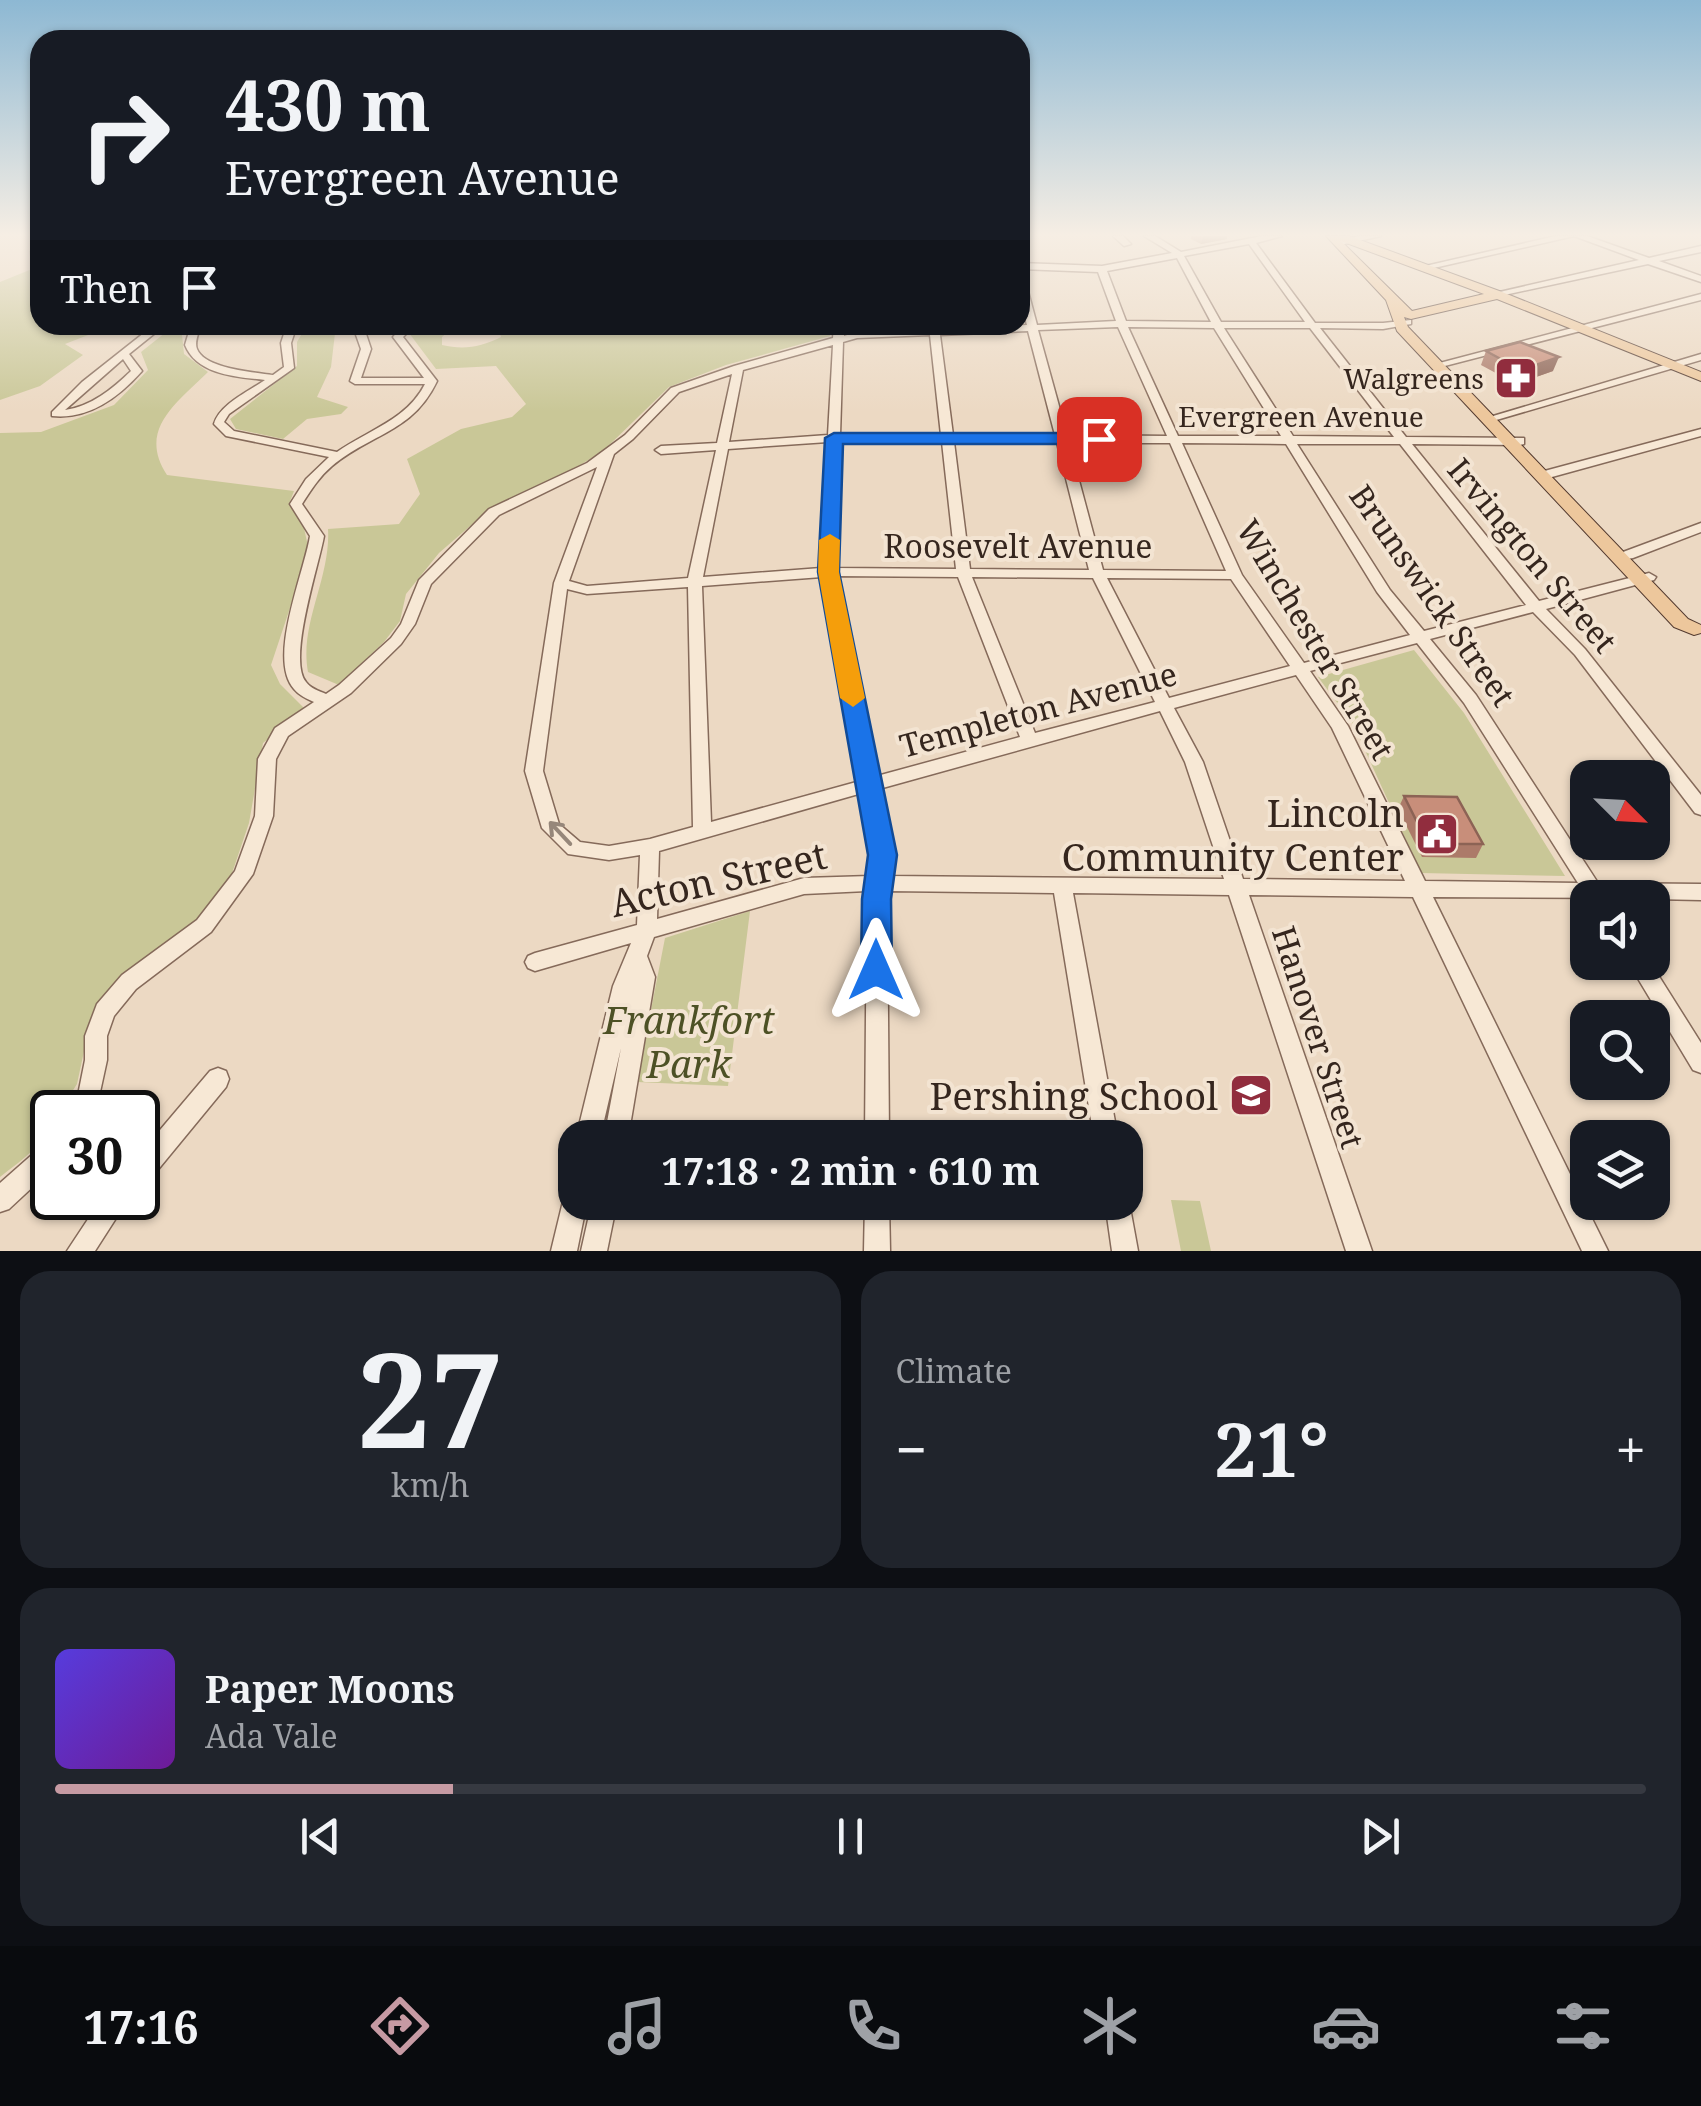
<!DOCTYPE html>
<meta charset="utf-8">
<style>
body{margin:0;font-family:"Noto Serif",serif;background:#20242c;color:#f1f3f6;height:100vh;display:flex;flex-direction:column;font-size:38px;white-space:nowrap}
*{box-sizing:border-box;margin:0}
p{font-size:32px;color:#9ea1a6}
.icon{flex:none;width:55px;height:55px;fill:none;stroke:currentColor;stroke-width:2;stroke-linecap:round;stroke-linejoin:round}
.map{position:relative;height:1251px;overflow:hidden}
.sheet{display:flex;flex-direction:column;gap:20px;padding:20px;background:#0d0f14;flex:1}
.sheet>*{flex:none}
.banner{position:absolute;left:30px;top:30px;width:1000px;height:305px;border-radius:30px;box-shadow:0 2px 8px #0004;background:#171b24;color:#f1f3f6;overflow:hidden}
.needle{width:65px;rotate:114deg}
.buttons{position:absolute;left:1570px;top:760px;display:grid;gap:20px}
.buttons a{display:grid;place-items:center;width:100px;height:100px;border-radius:20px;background:#171b24;box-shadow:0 2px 8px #0004;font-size:50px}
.speed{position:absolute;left:30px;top:1090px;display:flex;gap:20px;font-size:50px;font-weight:700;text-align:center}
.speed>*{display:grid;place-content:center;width:130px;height:130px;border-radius:50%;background:#171b24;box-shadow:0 2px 8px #0004;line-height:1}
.speed .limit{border:5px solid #111;border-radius:15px;background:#fff;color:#111}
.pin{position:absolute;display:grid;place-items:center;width:85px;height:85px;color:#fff;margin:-42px;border-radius:20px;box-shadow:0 5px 15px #0006}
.me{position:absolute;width:110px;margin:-55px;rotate:0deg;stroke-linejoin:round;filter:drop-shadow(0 0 8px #0008)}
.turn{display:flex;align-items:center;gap:35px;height:210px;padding:0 30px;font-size:45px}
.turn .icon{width:130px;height:130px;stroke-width:2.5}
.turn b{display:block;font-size:70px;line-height:85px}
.then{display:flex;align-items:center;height:95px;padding:0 30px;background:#0003;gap:20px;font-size:38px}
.big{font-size:75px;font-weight:700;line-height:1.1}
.sheet .card{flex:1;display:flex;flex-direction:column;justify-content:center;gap:15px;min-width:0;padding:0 35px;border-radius:30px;background:#20242c}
.sheet .dial{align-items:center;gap:0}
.dial b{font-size:130px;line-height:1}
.song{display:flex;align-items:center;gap:30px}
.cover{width:120px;height:120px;border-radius:15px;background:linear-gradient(135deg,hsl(250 70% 55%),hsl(280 70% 35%))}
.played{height:10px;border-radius:5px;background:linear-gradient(90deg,#c69aa3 25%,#363941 25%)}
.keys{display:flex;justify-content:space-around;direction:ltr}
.heat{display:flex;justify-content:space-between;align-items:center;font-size:55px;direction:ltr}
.sheet .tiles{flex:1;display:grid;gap:20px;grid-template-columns:1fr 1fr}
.card:last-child{grid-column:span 2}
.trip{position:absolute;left:558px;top:1120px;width:585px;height:100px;border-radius:30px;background:#171b24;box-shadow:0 2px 8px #0004;font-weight:700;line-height:100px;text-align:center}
.dock{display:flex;height:160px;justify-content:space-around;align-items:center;background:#090b0e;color:#9ea1a6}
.dock .icon{width:70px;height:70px}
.dock .selected{color:#c69aa3}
.dock b{font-size:45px;color:#f1f3f6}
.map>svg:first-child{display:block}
.green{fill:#c9c797}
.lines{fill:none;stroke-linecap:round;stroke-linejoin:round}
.minor-casing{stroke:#856a5a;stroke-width:3}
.major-casing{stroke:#533a2f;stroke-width:2}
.minor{fill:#f7e8d5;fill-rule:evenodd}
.major{fill:#edc79c;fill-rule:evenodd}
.wall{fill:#ac7a69}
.shaded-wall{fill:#8c6355}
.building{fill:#c88e7a;stroke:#8c6355;stroke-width:2.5}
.oneway{stroke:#96877a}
.route{fill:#1a73e8;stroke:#114b97;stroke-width:2.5}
.slow{fill:#f59e0b}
.labels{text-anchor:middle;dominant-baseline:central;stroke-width:8;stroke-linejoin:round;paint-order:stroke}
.far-poi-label{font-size:28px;fill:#35261e;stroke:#f3e4d2;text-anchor:end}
.far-street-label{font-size:28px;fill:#35261e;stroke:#f3e4d2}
.street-label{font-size:32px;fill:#35261e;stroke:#f3e4d2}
.near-poi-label{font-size:38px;fill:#35261e;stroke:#f3e4d2;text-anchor:end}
.near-street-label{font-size:38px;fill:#35261e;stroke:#f3e4d2}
.near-park-label{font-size:38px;font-style:italic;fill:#4d5125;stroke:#f3e4d2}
</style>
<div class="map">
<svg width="1701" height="1251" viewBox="0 0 1701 1251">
<rect width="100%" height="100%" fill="#ecd9c3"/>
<path class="green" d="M40,249V325H114L65,344L83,355L40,386L0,400V282L32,269L29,251Z
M175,325H181L184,354L208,372C177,403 137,429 167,475L294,491L289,504L304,528L309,551L271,665L280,684L305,709L263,743L249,823L229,882L199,919L125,974L92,1014L77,1084L59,1112H52C52,1141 20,1161 0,1177V433L41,432L114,405L148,370L141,352Z
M307,325H336L331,367L317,397L348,407L341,414L307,419L283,439L236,429L230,419L297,366V342Z
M432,325L434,329L450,330L442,337V345C464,350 481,347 501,337L499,331L480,325H527L569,335L641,325H829L830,336L726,365L669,387L603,451L572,470L492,507L439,553L406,594L400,621L384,642L339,685L308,672C299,624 331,578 328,529L399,524L420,494L407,459L461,429L512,417L526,404L496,366L436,369L409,333L416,325Z
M1414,650L1464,713L1565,876L1421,873L1353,724L1318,677Z
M750,911L728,1086L637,1082L665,938Z
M1171,1200L1200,1201L1211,1251H1181Z"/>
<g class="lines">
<g class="minor-casing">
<path id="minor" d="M1113,236H1123L1131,244L1124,246Z
M1144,236H1155L1181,252L1262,236H1282L1256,243L1315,323H1383L1411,320V324L1383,329L1320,328L1406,437L1524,438V444L1520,445L1412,444L1539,601L1649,573L1656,577L1654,580L1546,609L1585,649L1701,795V815L1695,813L1575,655L1533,612L1430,639L1476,695L1598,883L1701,884V900L1652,899V898L1433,897L1608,1251H1582L1413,897L1249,895L1372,1251H1346L1229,895L1073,893L1118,1138H1094L1054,893L887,891L889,1138H865L867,891L804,894L654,937L647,956L655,977L628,1138H604L621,1048L600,1138H576L613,986L631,943L535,971L528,968L525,962L528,956L535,953L637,925L640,855L609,860L568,854L542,828L525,771L554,583L597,467L499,515L431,584L415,624L401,644L351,693L288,736L276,759L273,816L253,874L211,932L136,989L114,1016L107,1036V1060L97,1106L93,1112H70L78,1095L85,1060V1036L97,1004L122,975L197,920L235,871L255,816L258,759L275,728L314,702C307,699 299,695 294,689C267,659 304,573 310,536L290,504L306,479L329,457L226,436L214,424C219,405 247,392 265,380C237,377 197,375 185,345L191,325H201C199,332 194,342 197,349C205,369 254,372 273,375L284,367L281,343L287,325H297L291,343L294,368L229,414L224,422L234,431L337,452C368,430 407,420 425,384H355L350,381L361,349L355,332L374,325H390L366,334L371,349L361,378H424L393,337L404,325H415L403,337L437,381C413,432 372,433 332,466C319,477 311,490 302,504L324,536C319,565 287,660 306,682C310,688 319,691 326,694L339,685L391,638L401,624L419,580L489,509L587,463L625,435L671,388L734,366L833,338L834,325H844V336L857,332L930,329L929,325H939V329L1027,325L1020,298V277L1025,280L1037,325L1116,321L1098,272L1020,269V263L1102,266L1172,253ZM1249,244L1305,322H1221L1184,256ZM1177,258L1211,322L1126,321L1107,271ZM1118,327L1167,436L1067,435L1038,330ZM1128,327L1214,328L1281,436H1178ZM1224,328H1310L1394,437L1293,436ZM1028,331L1055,435H953L940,335ZM930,335L941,435H840L843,342L857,338ZM833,345L828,435L729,442L743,370ZM732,374L717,443L661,446L655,450L661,454L716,450L688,578L587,586L569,581L614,454L633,439L679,392ZM828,442L821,568L703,577L728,449ZM840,442H942L956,569L835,568ZM954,442L1057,443L1089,570L970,569ZM1069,443H1170L1226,571L1103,570ZM1182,443L1286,444L1377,592L1410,635L1304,663L1242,575ZM1297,444H1400L1526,605L1424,631L1390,590ZM836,576L958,577L1020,737L877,776ZM822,577L860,781L711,822L702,586ZM972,577L1093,578L1155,702L1035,733ZM1107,578L1231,579L1290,666L1169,698ZM688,587L693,827L650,839L609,846L580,842L559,824L543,771L567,589L587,594ZM1417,643L1464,703L1578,883L1425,881L1348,726L1310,671ZM1296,675L1332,728L1405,881L1243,879L1203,762L1174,708ZM1160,711L1185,762L1224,879L889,876L892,855L879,789ZM862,793L874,855L870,876L804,878L657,919L659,851Z
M1359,236H1381L1340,245L1336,242Z
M1556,236H1574L1425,270L1421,267Z
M1574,236H1587L1649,258L1701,246V252L1659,261L1701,276V282L1648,264L1495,297V293L1639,260Z
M1701,294V300L1437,368L1432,365Z
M154,325H165L129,354L142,371C119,397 89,420 52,416V412L82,382ZM123,359L131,371C112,389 92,406 65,410Z
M1701,354V360L1493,421L1489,422L1483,419Z
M1701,429V436L1541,480L1535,476L1537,473Z
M1701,523V532L1633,558L1628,559L1621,555L1623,552Z
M1628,962H1650L1701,1043V1073L1693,1070Z
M218,1068L226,1071L229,1079L226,1087L147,1183L138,1186V1156L210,1071Z
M52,1141V1169L9,1209L0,1212V1183L43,1145Z
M575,1186V1202H587L577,1251H551L566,1189Z
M1125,1193L1129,1202L1138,1251H1112L1105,1202H1125Z
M102,1198H129L95,1251H67Z
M592,1202H617L607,1251H581Z
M865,1202H889L890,1251H864Z"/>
</g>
<g class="major-casing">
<path id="major" d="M1326,236H1349L1502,292L1701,372V381L1497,299L1411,319L1404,317L1408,327L1688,619L1701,625V633L1694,635L1674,627L1397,331L1386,300ZM1341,241L1484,294L1412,311Z"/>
</g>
<use href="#minor" class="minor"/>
<use href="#major" class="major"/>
</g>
<path class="wall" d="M1191,236H1227V239L1201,244L1191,239Z
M1486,351L1553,371L1516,384L1481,365Z
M1404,796L1483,844L1476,858L1422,857L1398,809Z"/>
<path class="shaded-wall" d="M1203,236H1227V239L1201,244Z
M1559,357L1553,371L1516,384L1521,370Z"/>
<path class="building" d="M1520,342L1559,357L1521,370L1486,351Z
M1404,796L1457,797L1483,844H1428Z"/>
<defs><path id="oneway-shaft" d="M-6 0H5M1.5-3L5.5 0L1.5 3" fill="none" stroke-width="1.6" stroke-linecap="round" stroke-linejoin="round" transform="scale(2.5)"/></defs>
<use class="oneway" href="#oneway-shaft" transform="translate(560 833) rotate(-133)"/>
<linearGradient id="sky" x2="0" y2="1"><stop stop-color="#8db8d3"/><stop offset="0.57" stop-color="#f6eee4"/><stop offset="1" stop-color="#f6eee4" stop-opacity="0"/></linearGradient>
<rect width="1701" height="412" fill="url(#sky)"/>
<path class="route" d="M834,433H1099L1108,439L1099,444H843L839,572L897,855L891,899L892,970L888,980L876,984L865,980L861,970L862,899L868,855L818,572L825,438Z"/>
<path class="slow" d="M830,534L840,540L839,572L865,698L853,707L840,698L818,572L819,540Z"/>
<defs>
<g id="pharmacy-square" transform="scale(2.25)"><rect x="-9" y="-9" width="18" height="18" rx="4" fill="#912d3e" stroke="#f3e4d2"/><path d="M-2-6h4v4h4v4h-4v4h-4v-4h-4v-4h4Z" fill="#fff"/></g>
<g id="civic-square" transform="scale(2.25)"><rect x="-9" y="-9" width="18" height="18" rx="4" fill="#912d3e" stroke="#f3e4d2"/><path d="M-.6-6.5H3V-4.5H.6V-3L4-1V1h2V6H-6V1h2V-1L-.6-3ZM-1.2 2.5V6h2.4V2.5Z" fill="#fff"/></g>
<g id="school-square" transform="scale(2.25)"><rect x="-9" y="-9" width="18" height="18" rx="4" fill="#912d3e" stroke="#f3e4d2"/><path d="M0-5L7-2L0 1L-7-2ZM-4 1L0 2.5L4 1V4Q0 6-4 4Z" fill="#fff"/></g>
</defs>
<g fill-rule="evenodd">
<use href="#pharmacy-square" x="1516" y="378"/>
<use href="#civic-square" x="1437" y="834"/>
<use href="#school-square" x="1251" y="1095"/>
</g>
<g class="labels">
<g class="far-poi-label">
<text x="1484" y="378">Walgreens</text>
</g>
<g class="far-street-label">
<text x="1301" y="416">Evergreen Avenue</text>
</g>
<g class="street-label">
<text x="1018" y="545">Roosevelt Avenue</text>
<text transform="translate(1533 555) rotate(50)">Irvington Street</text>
<text transform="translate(1433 595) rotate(55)">Brunswick Street</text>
<text transform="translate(1316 639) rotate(59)">Winchester Street</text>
<text transform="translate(1038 709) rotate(-15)">Templeton Avenue</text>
<text transform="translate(1319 1037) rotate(72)">Hanover Street</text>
</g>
<g class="near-poi-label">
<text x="1404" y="812">Lincoln<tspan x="1404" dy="44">Community Center</tspan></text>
<text x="1218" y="1095">Pershing School</text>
</g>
<g class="near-street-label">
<text transform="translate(718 878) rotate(-13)">Acton Street</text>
</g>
<g class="near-park-label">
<text x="689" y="1019">Frankfort<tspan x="689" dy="44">Park</tspan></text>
</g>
</g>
</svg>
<div class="buttons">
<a><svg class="needle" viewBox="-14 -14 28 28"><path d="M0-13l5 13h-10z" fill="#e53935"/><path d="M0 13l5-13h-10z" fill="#9ea1a6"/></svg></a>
<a><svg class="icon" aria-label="sound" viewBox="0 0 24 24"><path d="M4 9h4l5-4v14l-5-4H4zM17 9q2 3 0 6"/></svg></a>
<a><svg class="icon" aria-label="search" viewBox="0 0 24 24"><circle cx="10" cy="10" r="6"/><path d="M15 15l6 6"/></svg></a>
<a><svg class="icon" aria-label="layers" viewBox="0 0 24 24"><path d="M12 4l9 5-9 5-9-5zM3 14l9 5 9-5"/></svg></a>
</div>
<div class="speed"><div class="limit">30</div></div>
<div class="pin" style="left:1099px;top:439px;background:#d93025"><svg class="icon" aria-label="arrive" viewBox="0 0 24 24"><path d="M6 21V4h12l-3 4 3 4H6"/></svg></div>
<svg class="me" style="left:876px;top:970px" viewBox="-20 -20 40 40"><path d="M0-17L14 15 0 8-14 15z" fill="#1a73e8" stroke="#fff" stroke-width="4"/></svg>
<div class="trip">17:18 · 2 min · 610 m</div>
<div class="banner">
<div class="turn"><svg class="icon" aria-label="right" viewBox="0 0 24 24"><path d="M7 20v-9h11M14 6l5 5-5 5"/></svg><div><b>430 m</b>Evergreen Avenue</div></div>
<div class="then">Then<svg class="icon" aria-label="arrive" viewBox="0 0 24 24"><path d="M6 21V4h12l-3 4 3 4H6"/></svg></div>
</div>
</div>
<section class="sheet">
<div class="tiles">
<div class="card dial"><b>27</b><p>km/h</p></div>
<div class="card"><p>Climate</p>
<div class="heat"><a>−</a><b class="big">21°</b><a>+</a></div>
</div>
<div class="card">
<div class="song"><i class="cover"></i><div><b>Paper Moons</b><p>Ada Vale</p></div></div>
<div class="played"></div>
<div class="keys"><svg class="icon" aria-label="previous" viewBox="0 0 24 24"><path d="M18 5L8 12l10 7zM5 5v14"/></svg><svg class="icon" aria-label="pause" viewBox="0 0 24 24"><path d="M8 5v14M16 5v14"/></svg><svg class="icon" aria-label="next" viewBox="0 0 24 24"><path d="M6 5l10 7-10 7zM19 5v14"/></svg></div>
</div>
</div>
</section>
<nav class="dock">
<b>17:16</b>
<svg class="icon selected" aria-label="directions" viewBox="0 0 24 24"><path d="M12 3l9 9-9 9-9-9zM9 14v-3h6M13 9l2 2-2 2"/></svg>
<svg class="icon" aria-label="music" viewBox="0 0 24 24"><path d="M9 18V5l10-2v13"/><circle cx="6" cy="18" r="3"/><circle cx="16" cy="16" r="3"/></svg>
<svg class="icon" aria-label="phone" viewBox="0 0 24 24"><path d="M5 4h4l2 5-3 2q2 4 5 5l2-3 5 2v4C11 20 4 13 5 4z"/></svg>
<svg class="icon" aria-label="climate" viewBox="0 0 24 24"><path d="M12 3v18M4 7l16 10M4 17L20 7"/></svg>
<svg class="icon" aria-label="car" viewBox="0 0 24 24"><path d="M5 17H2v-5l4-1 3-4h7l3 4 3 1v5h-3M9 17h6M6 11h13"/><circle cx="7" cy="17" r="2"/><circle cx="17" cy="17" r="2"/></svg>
<svg class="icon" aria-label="filters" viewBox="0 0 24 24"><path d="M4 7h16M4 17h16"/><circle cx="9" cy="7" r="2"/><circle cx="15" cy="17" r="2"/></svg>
</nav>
